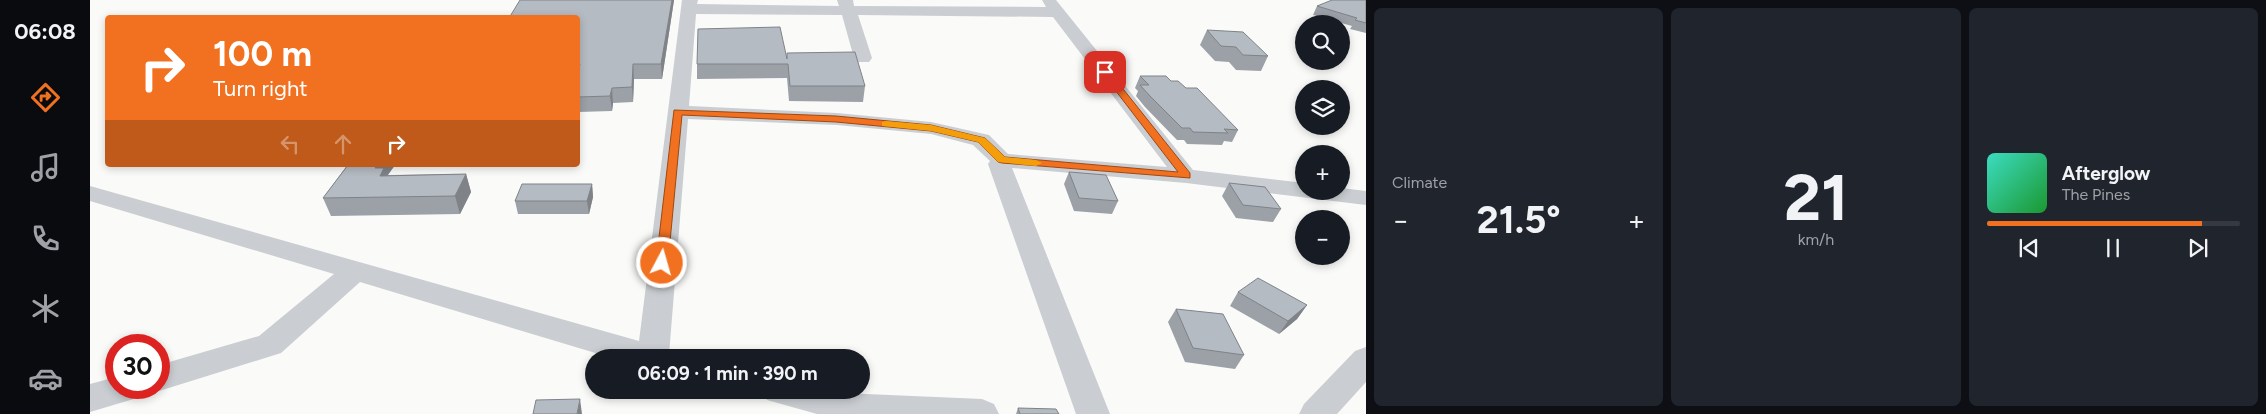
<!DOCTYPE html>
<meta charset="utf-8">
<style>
body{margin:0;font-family:Figtree,sans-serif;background:#20242c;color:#f1f3f6;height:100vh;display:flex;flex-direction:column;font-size:19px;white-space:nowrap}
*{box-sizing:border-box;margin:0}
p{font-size:16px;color:#9ea1a6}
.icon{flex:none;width:28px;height:28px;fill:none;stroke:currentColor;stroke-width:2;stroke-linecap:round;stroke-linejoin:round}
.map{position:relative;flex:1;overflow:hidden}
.side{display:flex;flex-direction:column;gap:8px;padding:8px;background:#0d0f14;width:900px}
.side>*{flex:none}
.top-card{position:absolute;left:15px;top:15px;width:475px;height:152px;border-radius:5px;box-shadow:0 2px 8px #0003;background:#f17121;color:#fff;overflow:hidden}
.tools{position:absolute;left:1205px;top:15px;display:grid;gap:10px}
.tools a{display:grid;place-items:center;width:55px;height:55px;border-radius:50%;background:#171b24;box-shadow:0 2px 8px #0003;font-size:25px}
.speed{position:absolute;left:15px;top:334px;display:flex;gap:10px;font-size:25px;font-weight:700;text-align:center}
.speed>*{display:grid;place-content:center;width:65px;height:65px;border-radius:50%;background:#171b24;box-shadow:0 2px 8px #0003;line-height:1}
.speed .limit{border:8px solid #d22;background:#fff;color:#111}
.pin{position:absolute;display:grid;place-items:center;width:42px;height:42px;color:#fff;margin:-21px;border-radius:10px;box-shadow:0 2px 8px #0006}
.me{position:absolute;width:55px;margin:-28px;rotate:6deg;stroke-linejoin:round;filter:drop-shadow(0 0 4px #0008)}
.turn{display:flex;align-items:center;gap:18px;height:105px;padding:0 25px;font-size:22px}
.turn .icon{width:65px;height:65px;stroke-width:2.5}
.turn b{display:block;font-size:35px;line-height:42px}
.lanes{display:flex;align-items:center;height:48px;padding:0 25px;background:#0003;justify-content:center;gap:25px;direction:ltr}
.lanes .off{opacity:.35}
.big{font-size:38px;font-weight:700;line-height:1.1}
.side .tile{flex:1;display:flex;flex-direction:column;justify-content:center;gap:8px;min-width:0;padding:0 18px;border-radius:8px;background:#20242c}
.side .dial{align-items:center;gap:0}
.dial b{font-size:65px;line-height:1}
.song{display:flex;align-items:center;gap:15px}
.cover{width:60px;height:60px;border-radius:8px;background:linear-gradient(135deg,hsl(170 70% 55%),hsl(130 70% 35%))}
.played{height:5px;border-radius:2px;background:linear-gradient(90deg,#f17121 85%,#363941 85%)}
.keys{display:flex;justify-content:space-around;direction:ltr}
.heat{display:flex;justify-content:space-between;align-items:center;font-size:28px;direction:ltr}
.side .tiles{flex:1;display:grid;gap:8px;grid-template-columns:repeat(3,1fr)}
.trip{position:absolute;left:495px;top:349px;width:285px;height:50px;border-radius:25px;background:#171b24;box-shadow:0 2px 8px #0003;font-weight:700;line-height:50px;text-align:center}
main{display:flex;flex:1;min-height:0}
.dock{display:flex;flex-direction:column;width:90px;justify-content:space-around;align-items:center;background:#090b0e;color:#9ea1a6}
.dock .icon{width:35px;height:35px}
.dock .on{color:#f17121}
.dock b{font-size:22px;color:#f1f3f6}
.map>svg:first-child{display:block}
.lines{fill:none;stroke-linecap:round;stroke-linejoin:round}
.minor{fill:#cacdd1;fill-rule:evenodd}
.wall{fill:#9ca1a7}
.shaded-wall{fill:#7f8388}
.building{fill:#b5bbc2;stroke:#7f8388}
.route{fill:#f17121;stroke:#9d4915}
.slow{fill:#f59e0b}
</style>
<main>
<nav class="dock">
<b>06:08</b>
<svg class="icon on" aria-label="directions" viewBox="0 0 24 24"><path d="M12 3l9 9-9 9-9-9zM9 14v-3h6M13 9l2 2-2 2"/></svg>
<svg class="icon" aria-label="music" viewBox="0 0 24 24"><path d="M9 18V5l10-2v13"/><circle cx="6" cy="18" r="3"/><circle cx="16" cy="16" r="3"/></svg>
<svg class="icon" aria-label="phone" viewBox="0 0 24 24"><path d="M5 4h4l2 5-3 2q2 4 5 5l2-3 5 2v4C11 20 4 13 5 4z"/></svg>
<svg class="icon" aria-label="climate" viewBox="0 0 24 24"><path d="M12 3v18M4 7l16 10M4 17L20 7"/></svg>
<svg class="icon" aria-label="car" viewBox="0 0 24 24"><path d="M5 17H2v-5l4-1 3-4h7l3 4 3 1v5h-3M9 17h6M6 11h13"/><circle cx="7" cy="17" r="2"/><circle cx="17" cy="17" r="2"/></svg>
</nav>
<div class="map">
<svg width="1276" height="414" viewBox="0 0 1276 414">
<rect width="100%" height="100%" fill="#fafaf8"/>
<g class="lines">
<path class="minor" d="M592,0H608L607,4L749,6L747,0H763L764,6L956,7L952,0H966L1103,170L1214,183V191H1251V188L1276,191V205L1096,183L922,168L1020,414H986L898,164L900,161L883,145L841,134L747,125L598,119L579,355L581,358H522L270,282L191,353L69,391L58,388H69V365L169,336L244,274L0,201V186L549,341ZM606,14L752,15L764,58L767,62H779L782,58L768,15L963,17L1077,167L918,154L899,135L841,122L747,113L599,106Z
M1276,347V382L1247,414H1209L1214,404L1265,351Z
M26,377V388H52L47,398L0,412V384Z
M672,390H742L753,393L892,399L904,404L909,414H727L677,400Z"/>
</g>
<path class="wall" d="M430,0H584L572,79H544L543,102L523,103L522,111L488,112V18Z
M1276,0V33L1260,29L1262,26L1223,15L1227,6Z
M1117,30L1178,56L1171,71L1146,70L1139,62L1125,61L1110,45Z
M697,56L775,86L773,102L699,101L697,78L607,79V64Z
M1050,76L1081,81L1096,88L1148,130L1142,142L1134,141L1132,145L1097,144L1094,140H1087L1055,107L1046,96L1048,91L1045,88Z
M256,165H305L298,175L376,174L381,192L370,214L241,216L233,198L256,167Z
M979,172L1028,201L1022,214L984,211L974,184Z
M1139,183L1191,209L1183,222L1146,218L1132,196Z
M502,184L503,197L499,214H428L425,201Z
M1148,292L1217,305L1207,319L1189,334L1140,306Z
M1086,309L1154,355L1145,369L1095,362L1078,322Z
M928,408L969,414H926Z"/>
<path class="shaded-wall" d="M582,0H584L572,79L571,64Z
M543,64L544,79L543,102L542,87Z
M522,88L523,103L522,111L520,96Z
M287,165H305L297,176L296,193L285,168Z
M376,174L381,192L370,214L365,196Z
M502,184L503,197L499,214L497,201Z
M1217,305L1207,319L1189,334L1198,321Z
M490,399L492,414H487Z"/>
<path class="building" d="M430,0H582L571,64H543L542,87L522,88L520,96L488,97V72L490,64H488V18H419Z
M1242,0H1276V23L1265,20L1267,18L1227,6Z
M690,27L697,59V53L765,52L775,86H700L698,64H607L608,29Z
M1117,30L1153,32L1178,56L1153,55L1146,47L1131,46Z
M1050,76H1076L1081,81H1088L1096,88H1107L1148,130L1134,129L1138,133L1103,132L1100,128H1092L1060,96L1050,85H1059Z
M258,165H287L285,168H294L290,176L376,174L365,196L233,198Z
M979,172L1016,175L1028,201L989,198Z
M1139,183L1175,187L1191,209L1153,205Z
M432,184H502L497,201H425Z
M1168,278L1217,305L1198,321L1148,292Z
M1086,309L1133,314L1154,355L1103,348Z
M490,399L487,414H443L446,400Z
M928,408L966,409L969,414H930Z"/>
<path class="route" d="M1015,69L1018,70L1100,173V178L912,163L908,162L888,142L841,131L746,122L592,115L578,263L572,267L566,263L584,110L746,116L841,125L895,138L915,157L1088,172L1012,73L1011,72Z"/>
<path class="slow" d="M796,121L841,125L895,138L915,157L946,160L952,163L946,166L908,162L888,142L841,131L792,126V122Z"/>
</svg>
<div class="tools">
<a><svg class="icon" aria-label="search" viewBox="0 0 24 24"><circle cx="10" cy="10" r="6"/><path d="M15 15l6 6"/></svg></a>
<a><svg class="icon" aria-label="layers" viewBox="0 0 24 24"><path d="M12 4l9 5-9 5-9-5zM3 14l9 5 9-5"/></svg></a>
<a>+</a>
<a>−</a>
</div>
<div class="speed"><div class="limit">30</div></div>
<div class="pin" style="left:1015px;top:72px;background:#d93025"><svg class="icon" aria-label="arrive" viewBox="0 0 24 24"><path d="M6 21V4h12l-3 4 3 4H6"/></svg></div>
<svg class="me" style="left:572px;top:263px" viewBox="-20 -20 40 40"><circle r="17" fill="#f17121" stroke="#fff" stroke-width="3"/><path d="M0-11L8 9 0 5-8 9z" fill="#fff"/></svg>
<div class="trip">06:09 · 1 min · 390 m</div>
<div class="top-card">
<div class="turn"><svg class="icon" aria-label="right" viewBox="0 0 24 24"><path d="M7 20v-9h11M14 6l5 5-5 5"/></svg><div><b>100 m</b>Turn right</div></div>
<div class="lanes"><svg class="icon off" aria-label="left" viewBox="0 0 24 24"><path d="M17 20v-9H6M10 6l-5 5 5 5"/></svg><svg class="icon off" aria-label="ahead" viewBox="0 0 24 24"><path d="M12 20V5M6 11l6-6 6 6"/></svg><svg class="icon" aria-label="right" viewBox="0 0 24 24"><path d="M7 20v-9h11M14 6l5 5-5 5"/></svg></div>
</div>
</div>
<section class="side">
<div class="tiles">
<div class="tile"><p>Climate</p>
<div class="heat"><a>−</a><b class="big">21.5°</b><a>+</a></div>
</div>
<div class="tile dial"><b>21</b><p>km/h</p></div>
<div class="tile">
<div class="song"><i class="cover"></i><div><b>Afterglow</b><p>The Pines</p></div></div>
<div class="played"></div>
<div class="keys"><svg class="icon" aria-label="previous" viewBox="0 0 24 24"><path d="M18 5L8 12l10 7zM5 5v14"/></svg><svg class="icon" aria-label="pause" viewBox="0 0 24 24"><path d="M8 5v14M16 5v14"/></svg><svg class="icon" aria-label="next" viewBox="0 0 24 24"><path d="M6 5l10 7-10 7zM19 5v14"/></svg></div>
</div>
</div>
</section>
</main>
